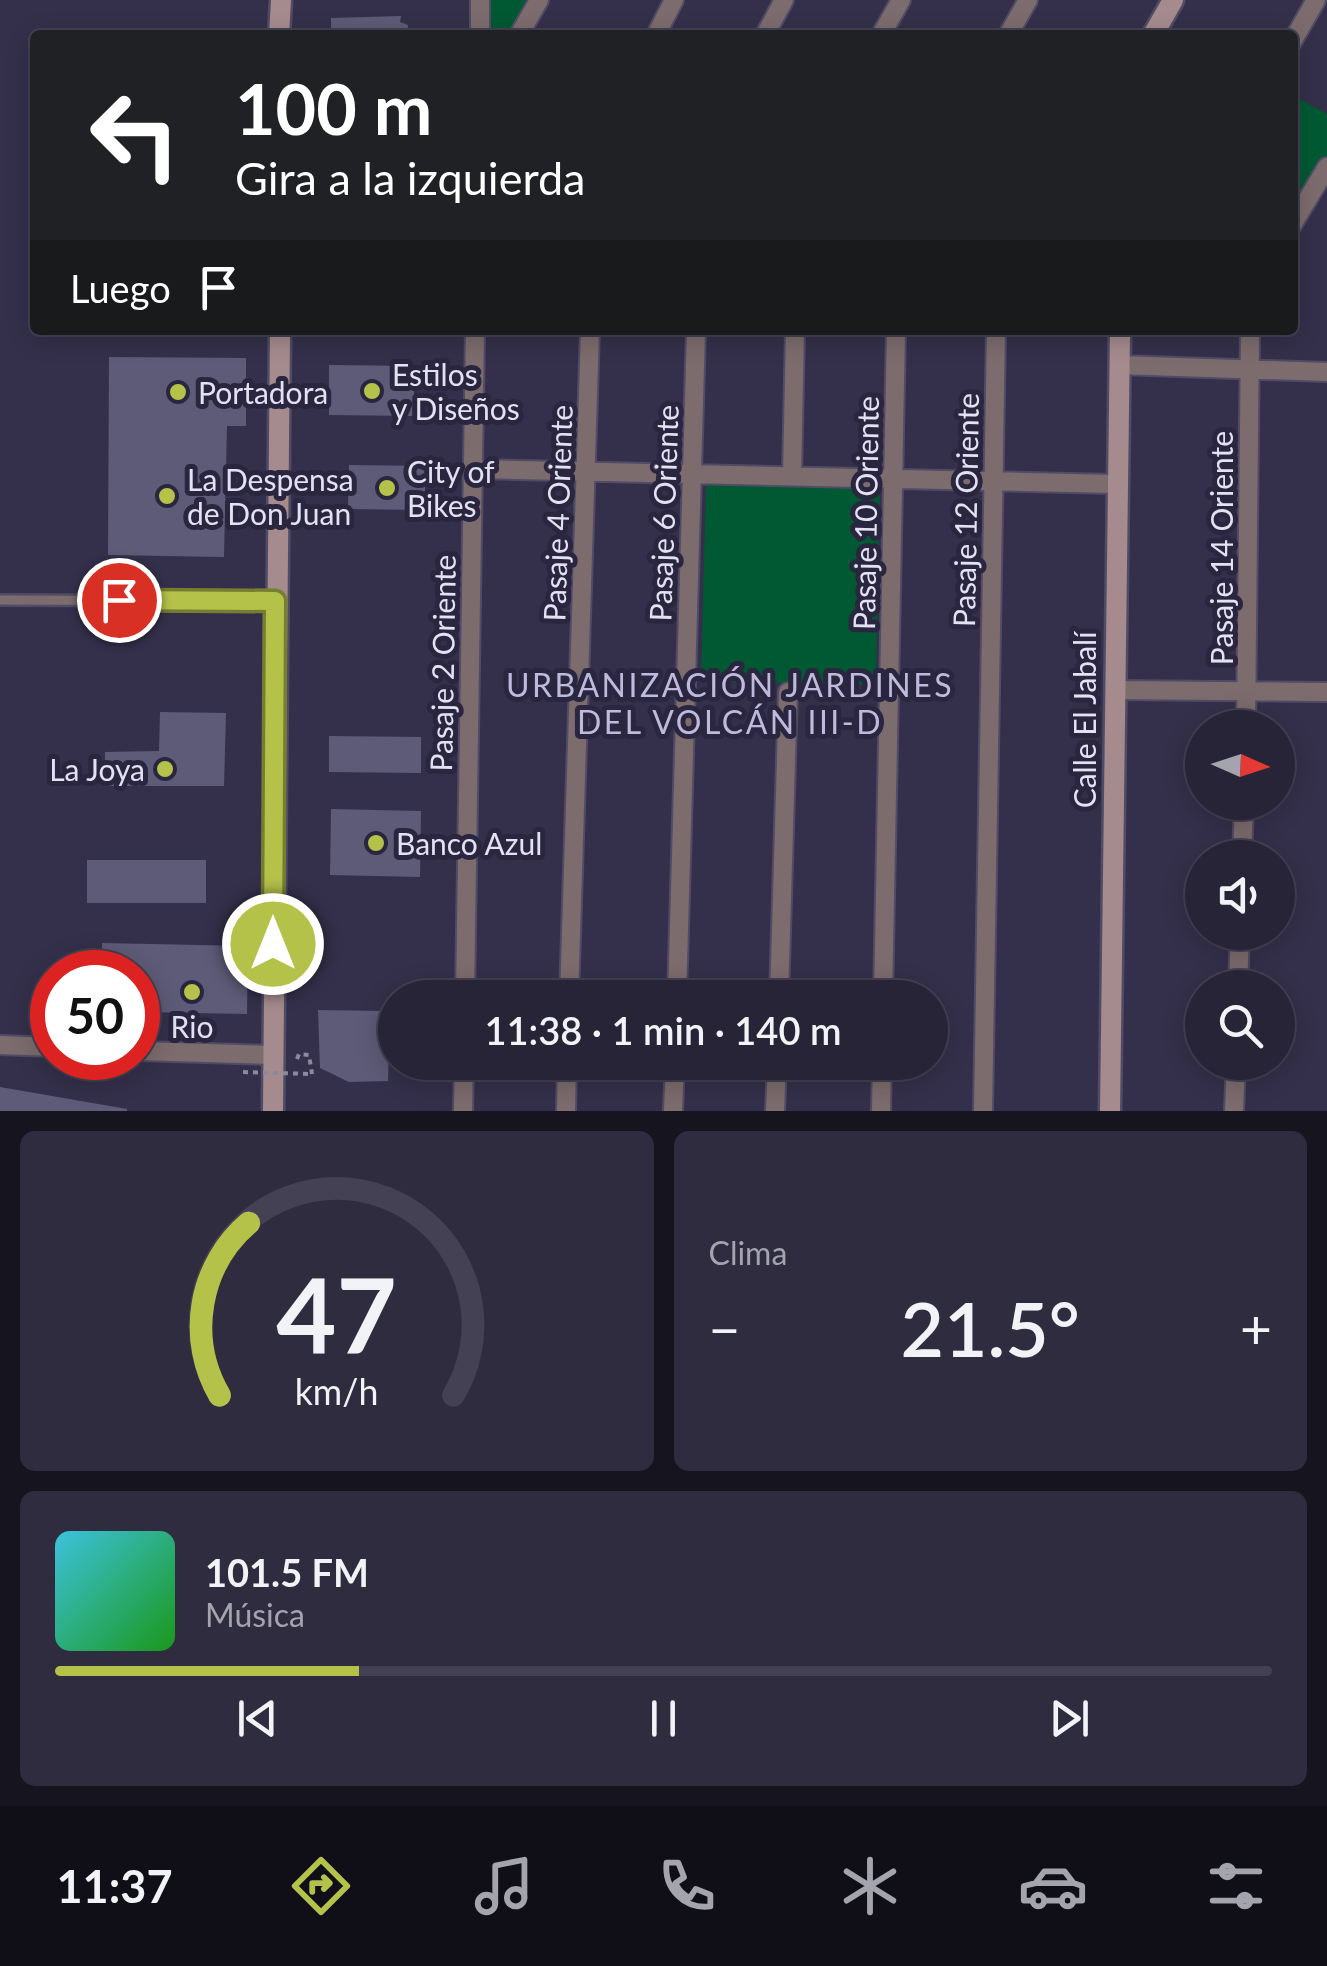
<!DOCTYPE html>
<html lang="es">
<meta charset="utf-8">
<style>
body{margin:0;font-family:Lato,sans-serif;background:#2f2c40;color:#f1f3f6;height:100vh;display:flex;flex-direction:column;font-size:38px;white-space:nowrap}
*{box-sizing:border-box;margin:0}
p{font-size:32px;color:#a4a4ae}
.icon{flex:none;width:55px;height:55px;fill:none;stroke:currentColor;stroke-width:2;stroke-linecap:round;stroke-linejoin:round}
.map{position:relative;height:1111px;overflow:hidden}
.sheet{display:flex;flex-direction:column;gap:20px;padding:20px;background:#15141f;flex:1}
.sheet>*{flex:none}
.guide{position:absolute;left:30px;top:30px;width:1268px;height:305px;border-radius:10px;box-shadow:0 5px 25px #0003,0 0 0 2px #434153;background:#202124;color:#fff;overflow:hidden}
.needle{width:65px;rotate:93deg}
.controls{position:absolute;left:1185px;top:710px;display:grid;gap:20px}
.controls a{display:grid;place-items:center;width:110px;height:110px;border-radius:50%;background:#272438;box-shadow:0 5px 25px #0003,0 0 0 2px #434153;font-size:50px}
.speed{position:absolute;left:30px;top:950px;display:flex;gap:20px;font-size:50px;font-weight:700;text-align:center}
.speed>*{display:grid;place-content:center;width:130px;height:130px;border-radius:50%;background:#272438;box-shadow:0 5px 25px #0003,0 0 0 2px #434153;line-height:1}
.speed .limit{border:15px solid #d22;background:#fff;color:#111}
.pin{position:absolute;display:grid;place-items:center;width:85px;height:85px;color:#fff;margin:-42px;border:5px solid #fff;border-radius:50%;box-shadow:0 2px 10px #0007}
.me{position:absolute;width:110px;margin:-55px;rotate:0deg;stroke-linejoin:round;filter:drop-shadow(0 0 8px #0008)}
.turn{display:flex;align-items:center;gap:35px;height:210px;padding:0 40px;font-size:45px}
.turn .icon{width:130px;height:130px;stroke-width:2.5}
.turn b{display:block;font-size:70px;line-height:85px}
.then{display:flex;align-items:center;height:95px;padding:0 40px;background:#0003;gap:20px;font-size:38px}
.big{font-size:75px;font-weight:600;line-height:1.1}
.sheet .tile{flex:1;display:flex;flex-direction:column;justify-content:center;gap:15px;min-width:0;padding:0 35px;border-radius:15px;background:#2f2c40}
.sheet .dial{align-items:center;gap:0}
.dial svg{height:260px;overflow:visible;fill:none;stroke:#434153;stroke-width:7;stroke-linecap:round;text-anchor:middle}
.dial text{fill:#f1f3f6;stroke:none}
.song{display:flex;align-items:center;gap:30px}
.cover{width:120px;height:120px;border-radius:15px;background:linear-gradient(135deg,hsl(190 70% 55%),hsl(120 70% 35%))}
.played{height:10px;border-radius:5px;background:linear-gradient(90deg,#b5c24a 25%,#434153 25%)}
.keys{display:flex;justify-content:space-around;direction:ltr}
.heat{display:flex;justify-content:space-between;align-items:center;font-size:55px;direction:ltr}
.sheet .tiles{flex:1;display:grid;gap:20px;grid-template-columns:1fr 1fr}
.tile:last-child{grid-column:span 2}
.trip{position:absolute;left:378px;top:980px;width:570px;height:100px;border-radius:50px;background:#272438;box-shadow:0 5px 25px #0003,0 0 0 2px #434153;font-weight:600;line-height:100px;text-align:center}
.tab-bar{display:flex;height:160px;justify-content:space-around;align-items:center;background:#100e16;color:#a4a4ae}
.tab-bar .icon{width:70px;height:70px}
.tab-bar .selected{color:#b5c24a}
.tab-bar b{font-size:45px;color:#f1f3f6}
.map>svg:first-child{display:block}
.green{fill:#005932}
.building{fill:#5e5b78}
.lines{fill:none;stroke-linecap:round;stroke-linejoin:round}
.lane-casing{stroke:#504c66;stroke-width:14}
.street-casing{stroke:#504c66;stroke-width:22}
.secondary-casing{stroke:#504c66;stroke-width:25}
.path{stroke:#8c899f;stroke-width:4;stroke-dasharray:5 5;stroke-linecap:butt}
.lane{stroke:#7d6c6e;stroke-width:9}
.street{stroke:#7d6c6e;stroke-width:18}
.secondary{stroke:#a58b8d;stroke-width:20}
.path-bridge{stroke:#8c899f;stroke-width:4;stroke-dasharray:5 5;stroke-linecap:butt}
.route-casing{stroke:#767e30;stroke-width:25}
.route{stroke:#b5c24a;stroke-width:18}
.poi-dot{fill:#b5c24a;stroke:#2a2640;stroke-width:4}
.labels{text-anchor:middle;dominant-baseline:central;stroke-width:10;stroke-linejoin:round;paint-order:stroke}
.poi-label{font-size:30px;fill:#e3e2f3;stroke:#2a2640;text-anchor:start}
.street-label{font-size:30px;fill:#e3e2f3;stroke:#2a2640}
.neighbourhood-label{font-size:32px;letter-spacing:2.5px;fill:#bdbadb;stroke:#2a2640}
</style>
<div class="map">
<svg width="1327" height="1111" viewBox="0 0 1327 1111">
<rect width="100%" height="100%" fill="#34304b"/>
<path class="green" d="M480,0H539L519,35H480Z
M1293,95L1327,114V167L1293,225Z
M706,483L880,487L876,685L701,681Z"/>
<path class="building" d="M401,16L400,22L408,25L407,35H331V18Z
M109,357L246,358V426H227L224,557L108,555Z
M329,365L414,366V416L329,415Z
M349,465L425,466V510L348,509Z
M160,712L226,713L224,786H105V752L159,751Z
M329,736L421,737V773L329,772Z
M331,809L421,811L420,877L330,875Z
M87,860H206V903H87Z
M102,943L248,946L247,1014L138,1012V972H102Z
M318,1010L384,1011V1044L389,1045L388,1081L349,1082L320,1068Z
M0,1087L127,1109V1111H0Z"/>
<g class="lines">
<g class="lane-casing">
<path id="lane" d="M0,600L275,601"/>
</g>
<g class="street-casing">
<path id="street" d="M480,35V0
M519,35L539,0
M656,35L674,0
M765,35L784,0
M881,35L901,0
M1008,35L1028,0
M1292,42L1316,0
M1292,225L1327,167
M1120,365L1327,372
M473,469L1115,484
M792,476L795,330
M1115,690L1327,692
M1246,728L1250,330
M1242,858L1244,802
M1238,988L1240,932
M465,998L475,330
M569,998L590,330
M677,998L696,330
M779,998L788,692
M883,998L896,330
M0,1045L52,1047
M138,1051L272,1055
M463,1111L464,1062
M566,1111L567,1062
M673,1111L675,1062
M775,1111L777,1062
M881,1111L882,1062
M983,1111L996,330
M1234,1111L1236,1062"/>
</g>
<g class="secondary-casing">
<path id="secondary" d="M279,35L281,0
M1153,35L1173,0
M273,1111L280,330
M1110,1111L1120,330"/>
</g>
<path class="path" d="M297,1059L299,1054L309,1055L312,1074"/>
<use href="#lane" class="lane"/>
<use href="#street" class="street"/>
<use href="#secondary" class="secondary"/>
<path class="path-bridge" d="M243,1072L312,1074"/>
</g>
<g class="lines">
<g class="route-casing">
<path id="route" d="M119,600L275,601L273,944"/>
</g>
<use href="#route" class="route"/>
</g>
<g class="poi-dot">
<circle cx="372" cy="391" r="10"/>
<circle cx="178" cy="392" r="10"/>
<circle cx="387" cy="488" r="10"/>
<circle cx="167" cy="496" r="10"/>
<circle cx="165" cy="769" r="10"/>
<circle cx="376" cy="843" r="10"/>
<circle cx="192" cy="992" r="10"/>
</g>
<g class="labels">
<g class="poi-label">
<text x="392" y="374">Estilos<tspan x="392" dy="34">y Diseños</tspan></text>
<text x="198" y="392">Portadora</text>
<text x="407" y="471">City of<tspan x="407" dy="34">Bikes</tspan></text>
<text x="187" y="479">La Despensa<tspan x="187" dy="34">de Don Juan</tspan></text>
<text x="145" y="769" text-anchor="end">La Joya</text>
<text x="396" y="843">Banco Azul</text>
<text x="192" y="1026" text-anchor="middle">Rio</text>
</g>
<g class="street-label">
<text transform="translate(965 510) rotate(-89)">Pasaje 12 Oriente</text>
<text transform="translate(557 513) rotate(-88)">Pasaje 4 Oriente</text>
<text transform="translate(663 513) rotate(-88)">Pasaje 6 Oriente</text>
<text transform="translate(865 513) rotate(-89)">Pasaje 10 Oriente</text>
<text transform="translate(1221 548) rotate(-90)">Pasaje 14 Oriente</text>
<text transform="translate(442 663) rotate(-89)">Pasaje 2 Oriente</text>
<text transform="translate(1084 720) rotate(-90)">Calle El Jabalí</text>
</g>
<g class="neighbourhood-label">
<text x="730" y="684">URBANIZACIÓN JARDINES<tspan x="730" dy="37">DEL VOLCÁN III-D</tspan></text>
</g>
</g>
</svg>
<div class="controls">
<a><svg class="needle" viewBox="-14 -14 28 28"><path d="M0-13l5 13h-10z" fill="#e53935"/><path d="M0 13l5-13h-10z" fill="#a4a4ae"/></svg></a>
<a><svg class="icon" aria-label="sound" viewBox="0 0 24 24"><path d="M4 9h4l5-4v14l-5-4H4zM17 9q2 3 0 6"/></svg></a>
<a><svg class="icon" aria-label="search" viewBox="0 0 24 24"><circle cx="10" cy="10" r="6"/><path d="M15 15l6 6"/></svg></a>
</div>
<div class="speed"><div class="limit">50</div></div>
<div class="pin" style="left:119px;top:600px;background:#d93025"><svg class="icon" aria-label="arrive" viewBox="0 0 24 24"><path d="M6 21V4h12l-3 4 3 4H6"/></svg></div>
<svg class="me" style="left:273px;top:944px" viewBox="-20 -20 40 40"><circle r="17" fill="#b5c24a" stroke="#fff" stroke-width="3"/><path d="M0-11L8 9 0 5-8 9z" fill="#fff"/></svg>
<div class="trip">11:38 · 1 min · 140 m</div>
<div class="guide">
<div class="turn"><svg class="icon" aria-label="left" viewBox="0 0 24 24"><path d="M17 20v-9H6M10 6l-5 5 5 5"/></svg><div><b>100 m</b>Gira a la izquierda</div></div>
<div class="then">Luego<svg class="icon" aria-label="arrive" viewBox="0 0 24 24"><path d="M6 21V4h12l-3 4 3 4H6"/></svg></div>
</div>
</div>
<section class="sheet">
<div class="tiles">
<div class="tile dial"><svg viewBox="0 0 100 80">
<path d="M14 69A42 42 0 1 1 86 69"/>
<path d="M14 69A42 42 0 0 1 23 16" stroke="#b5c24a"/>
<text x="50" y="56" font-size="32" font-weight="700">47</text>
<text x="50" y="72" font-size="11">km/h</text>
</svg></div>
<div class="tile"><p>Clima</p>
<div class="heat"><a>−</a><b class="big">21.5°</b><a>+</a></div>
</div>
<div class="tile">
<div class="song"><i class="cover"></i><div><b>101.5 FM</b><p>Música</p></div></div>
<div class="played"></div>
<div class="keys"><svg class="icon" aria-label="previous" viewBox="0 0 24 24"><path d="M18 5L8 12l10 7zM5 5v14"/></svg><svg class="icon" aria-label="pause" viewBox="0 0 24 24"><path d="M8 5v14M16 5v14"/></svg><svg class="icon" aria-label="next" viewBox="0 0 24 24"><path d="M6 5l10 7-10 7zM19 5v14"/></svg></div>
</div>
</div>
</section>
<nav class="tab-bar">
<b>11:37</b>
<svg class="icon selected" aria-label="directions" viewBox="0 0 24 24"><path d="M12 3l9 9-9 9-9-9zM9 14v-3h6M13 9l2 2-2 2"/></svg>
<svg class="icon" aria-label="music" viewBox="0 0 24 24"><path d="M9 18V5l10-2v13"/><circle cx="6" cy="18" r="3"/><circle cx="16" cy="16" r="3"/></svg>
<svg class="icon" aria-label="phone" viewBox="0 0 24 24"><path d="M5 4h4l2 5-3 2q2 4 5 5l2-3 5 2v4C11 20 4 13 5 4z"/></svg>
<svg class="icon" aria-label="climate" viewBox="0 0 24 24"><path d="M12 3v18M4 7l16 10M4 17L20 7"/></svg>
<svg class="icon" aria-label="car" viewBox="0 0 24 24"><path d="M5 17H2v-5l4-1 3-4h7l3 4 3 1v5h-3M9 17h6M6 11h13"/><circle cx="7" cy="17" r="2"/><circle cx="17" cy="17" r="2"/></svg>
<svg class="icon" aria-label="filters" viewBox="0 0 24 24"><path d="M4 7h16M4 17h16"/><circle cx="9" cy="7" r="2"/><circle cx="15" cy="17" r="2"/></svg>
</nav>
